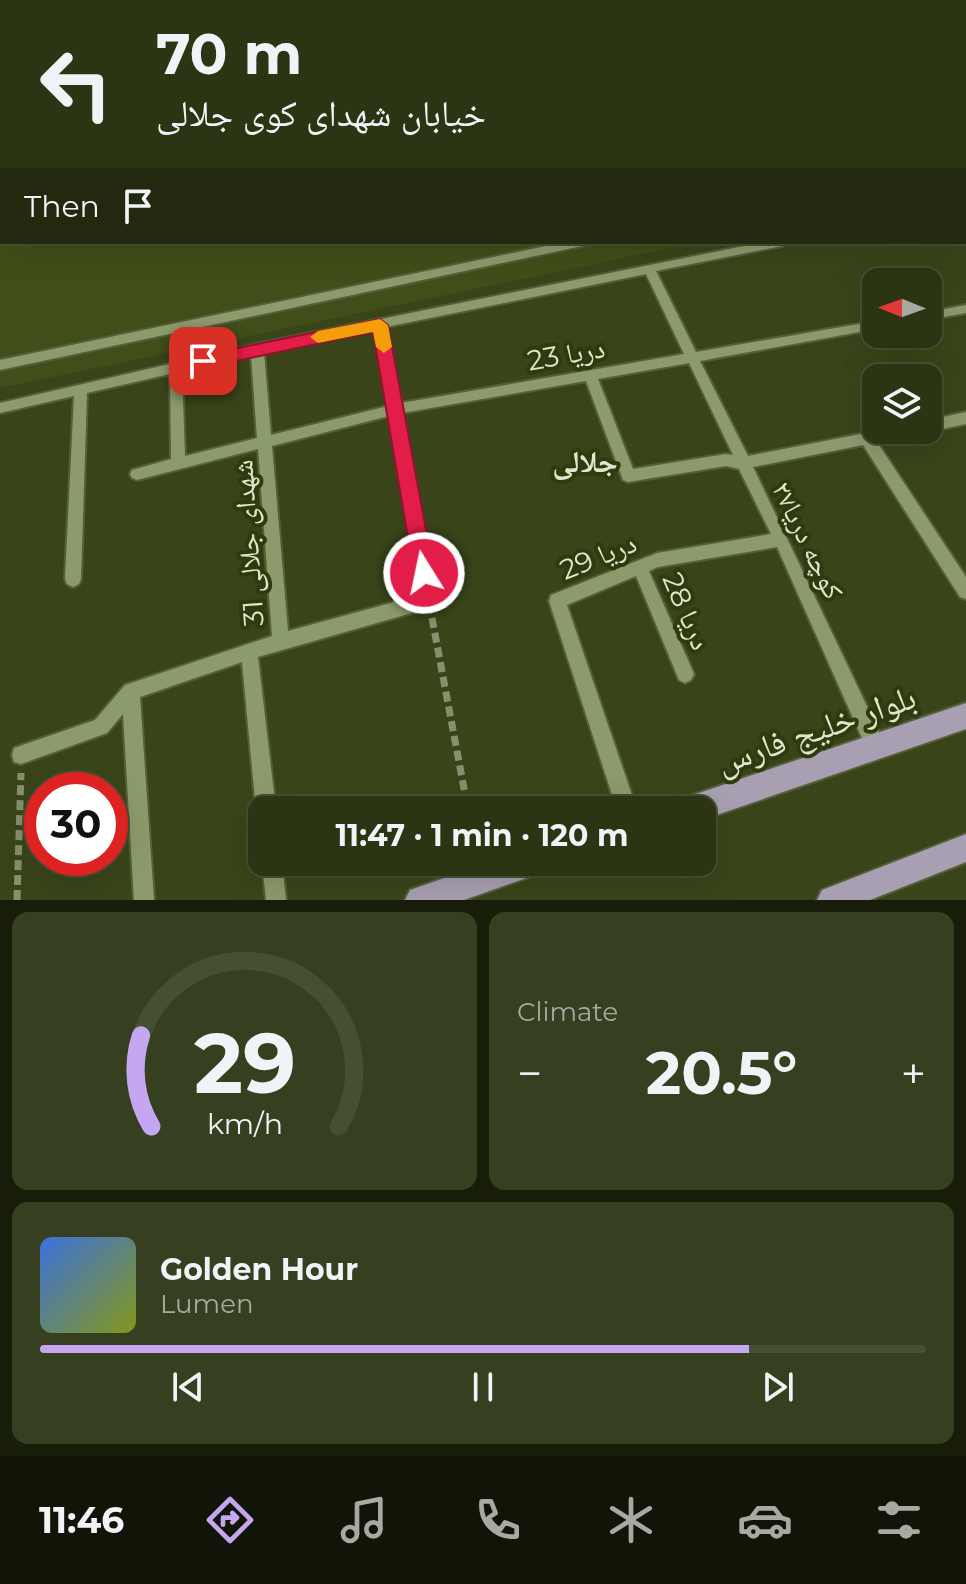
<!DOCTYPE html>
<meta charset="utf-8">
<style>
body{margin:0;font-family:Montserrat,"Noto Naskh Arabic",sans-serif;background:#373f21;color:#f1f3f6;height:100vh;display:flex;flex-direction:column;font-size:30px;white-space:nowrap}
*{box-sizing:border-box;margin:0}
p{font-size:26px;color:#a6aaa0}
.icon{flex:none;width:44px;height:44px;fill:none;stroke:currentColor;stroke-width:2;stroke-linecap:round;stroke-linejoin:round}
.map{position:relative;height:900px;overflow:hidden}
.sheet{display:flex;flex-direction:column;gap:12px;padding:12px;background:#181d0a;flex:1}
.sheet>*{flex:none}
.guide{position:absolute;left:0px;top:0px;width:966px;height:244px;box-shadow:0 8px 32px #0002,0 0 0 2px #474f33;background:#2b3413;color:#f1f3f6;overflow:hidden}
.needle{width:52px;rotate:271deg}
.controls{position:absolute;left:862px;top:268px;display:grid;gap:16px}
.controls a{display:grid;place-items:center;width:80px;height:80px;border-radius:16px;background:#2b3413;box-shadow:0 8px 32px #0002,0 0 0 2px #474f33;font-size:40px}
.speed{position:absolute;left:24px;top:772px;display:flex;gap:16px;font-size:40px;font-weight:700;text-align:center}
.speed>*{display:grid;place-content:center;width:104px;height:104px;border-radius:50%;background:#2b3413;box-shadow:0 8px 32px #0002,0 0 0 2px #474f33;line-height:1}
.speed .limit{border:12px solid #d22;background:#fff;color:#111}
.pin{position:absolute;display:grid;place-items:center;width:68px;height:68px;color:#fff;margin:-34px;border-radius:16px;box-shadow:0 4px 12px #0006}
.me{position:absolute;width:88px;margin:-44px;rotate:350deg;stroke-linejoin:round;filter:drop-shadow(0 0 6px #0008)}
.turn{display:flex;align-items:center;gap:28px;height:168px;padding:0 24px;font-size:36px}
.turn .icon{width:104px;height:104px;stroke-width:2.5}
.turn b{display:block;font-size:56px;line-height:68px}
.then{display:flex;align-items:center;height:76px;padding:0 24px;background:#0003;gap:16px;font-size:30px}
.big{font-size:60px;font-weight:700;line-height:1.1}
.sheet .widget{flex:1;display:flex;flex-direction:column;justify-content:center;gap:12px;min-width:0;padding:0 28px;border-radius:16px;background:#373f21}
.sheet .dial{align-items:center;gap:0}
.dial svg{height:208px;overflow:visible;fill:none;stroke:#474f33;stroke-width:7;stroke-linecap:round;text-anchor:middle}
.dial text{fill:#f1f3f6;stroke:none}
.song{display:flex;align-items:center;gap:24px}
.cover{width:96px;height:96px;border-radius:12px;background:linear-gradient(135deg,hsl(220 70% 55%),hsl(70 70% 35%))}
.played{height:8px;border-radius:4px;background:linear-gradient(90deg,#c5a7f1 80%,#474f33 80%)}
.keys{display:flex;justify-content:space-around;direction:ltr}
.heat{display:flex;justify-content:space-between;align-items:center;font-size:44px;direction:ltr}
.sheet .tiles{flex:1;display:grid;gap:12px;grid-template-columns:1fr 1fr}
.widget:last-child{grid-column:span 2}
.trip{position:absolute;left:248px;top:796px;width:468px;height:80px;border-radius:16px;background:#2b3413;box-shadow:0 8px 32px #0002,0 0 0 2px #474f33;font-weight:700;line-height:80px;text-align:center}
.tabs{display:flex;height:128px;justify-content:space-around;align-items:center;background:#111508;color:#a6aaa0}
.tabs .icon{width:56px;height:56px}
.tabs .active{color:#c5a7f1}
.tabs b{font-size:36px;color:#f1f3f6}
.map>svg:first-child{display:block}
.built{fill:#404f19}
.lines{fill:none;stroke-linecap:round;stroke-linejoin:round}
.minor-casing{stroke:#55603a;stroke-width:4}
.major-casing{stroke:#55603a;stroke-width:4}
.path{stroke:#85906d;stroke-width:7;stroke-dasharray:10 5;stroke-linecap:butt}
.minor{fill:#8c9b6c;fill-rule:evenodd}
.major{fill:#a89fb2;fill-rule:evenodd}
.route{fill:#e11d48;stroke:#92132f;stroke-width:2}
.slow{fill:#f59e0b}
.labels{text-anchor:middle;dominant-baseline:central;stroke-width:8;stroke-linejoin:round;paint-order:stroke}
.street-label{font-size:28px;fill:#dee7ce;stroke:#2f3b0d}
.neighbourhood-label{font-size:30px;font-weight:bold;fill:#dee7ce;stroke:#2f3b0d}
.near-street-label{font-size:34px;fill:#dee7ce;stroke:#2f3b0d}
</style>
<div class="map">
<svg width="966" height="900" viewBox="0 0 966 900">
<rect width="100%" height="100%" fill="#394519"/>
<path class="built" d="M0,0H966V186L964,2H2V242H699L0,388Z"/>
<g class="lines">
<g class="minor-casing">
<path id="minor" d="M107,0H115L116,2H108Z
M221,0H229L230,2H222Z
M342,0H350L352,2H344Z
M964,6H966V12H964Z
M2,79V85L0,86V80Z
M964,201H966V207H964Z
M565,242H587L582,246L0,370V360Z
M764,242H787L782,246L656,271L696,352L876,321V329L700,361L748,456L881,430H917L915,434L910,436L877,442L966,577V599L960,597L863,445L753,467L883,740L885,747L883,754L876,756L869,754L777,547L658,567L649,571L694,674L691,680L685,683L679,680L636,576L567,605L637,810H617L549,601L551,595L657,553L771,534L739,469L726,466L628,482L623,480L586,381L402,413L437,600L435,606L429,608L258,657L276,810H262V818L256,810L242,662L140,697L154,900H134L123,714L107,733L21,764L14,762L12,755L14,748L95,720L125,685L272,636L258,449L137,480L132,478L130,474L132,470L171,459L170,374L87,393L81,579L79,584L73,587L67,584L65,579L74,396L0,413V403L257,344ZM646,274L684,354L401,403L386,327ZM375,329L388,406L271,435L264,352ZM251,355L257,438L185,456L182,371ZM689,363L733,455L726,454L633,469L598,379ZM389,416L420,595L288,631L272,446Z
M966,305V313L928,320V312Z
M966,412V424L928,432L923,430H928V420Z
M262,862H282L286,900H266Z"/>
</g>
<g class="major-casing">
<path id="major" d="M966,703V729L702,820V810H676L680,800L690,796Z
M966,834V862L870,900H817L822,890Z
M490,862H547L543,872L464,900H405L410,890Z"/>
</g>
<path class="path" d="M432,618L468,810
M17,900L21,773"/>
<use href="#minor" class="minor"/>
<use href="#major" class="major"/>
</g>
<path class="route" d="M380,319L388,325L434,573L431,580L424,582L417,580L414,573L373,332L203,368L195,361L203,355Z"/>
<path class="slow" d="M380,319L388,325L392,347L384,353L376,347L373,332L318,343L310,337L318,331Z"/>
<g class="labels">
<g class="street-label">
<text transform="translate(566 354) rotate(-10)">دریا 23</text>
<text transform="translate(808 540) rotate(64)">کوچه دریا۲۷</text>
<text transform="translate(248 543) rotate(-94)">شهدای جلالی 31</text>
<text transform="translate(598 556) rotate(-22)">دریا 29</text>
<text transform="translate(687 611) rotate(67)">دریا 28</text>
</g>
<g class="neighbourhood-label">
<text x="585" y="461">جلالی</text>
</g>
<g class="near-street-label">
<text transform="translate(816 729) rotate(-19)">بلوار خلیج‌ فارس</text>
</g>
</g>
</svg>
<div class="controls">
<a><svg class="needle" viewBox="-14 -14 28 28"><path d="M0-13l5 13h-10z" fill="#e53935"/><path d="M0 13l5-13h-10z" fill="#a6aaa0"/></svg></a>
<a><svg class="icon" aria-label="layers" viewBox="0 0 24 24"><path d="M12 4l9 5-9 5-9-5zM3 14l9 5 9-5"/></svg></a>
</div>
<div class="speed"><div class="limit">30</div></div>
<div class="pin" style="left:203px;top:361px;background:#d93025"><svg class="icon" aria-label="arrive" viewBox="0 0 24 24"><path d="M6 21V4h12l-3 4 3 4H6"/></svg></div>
<svg class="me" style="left:424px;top:573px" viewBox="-20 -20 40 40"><circle r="17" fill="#e11d48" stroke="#fff" stroke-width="3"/><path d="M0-11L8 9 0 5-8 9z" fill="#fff"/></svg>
<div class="trip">11:47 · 1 min · 120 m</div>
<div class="guide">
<div class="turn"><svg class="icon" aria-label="left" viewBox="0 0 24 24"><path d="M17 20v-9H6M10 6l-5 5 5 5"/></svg><div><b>70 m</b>خیابان شهدای کوی جلالی</div></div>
<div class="then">Then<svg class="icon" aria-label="arrive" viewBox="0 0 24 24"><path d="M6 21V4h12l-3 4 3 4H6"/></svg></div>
</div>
</div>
<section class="sheet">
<div class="tiles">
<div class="widget dial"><svg viewBox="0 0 100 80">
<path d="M14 69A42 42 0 1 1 86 69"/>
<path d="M14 69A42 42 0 0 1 10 34" stroke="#c5a7f1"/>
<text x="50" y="56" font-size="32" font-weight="700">29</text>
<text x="50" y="72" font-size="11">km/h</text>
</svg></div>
<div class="widget"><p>Climate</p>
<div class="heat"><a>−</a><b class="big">20.5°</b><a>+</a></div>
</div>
<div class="widget">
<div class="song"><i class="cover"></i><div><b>Golden Hour</b><p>Lumen</p></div></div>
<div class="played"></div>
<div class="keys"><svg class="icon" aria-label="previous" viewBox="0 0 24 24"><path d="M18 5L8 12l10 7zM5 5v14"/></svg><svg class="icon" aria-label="pause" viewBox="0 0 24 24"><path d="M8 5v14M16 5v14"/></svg><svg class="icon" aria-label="next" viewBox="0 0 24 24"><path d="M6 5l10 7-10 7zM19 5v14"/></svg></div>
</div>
</div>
</section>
<nav class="tabs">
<b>11:46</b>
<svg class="icon active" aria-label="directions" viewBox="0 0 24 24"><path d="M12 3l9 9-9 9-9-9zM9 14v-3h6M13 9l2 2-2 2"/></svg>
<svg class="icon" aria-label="music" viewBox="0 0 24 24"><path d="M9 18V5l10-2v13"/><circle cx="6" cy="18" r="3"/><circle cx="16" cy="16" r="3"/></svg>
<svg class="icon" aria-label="phone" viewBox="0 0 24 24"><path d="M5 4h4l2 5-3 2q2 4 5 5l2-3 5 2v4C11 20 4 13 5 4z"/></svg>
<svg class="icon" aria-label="climate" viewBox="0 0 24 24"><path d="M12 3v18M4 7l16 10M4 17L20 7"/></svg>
<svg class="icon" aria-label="car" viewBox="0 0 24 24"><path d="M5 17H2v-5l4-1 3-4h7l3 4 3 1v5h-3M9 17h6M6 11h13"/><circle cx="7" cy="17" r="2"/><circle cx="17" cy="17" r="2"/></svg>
<svg class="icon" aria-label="filters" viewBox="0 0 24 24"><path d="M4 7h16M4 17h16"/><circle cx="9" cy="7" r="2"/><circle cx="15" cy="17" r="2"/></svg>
</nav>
